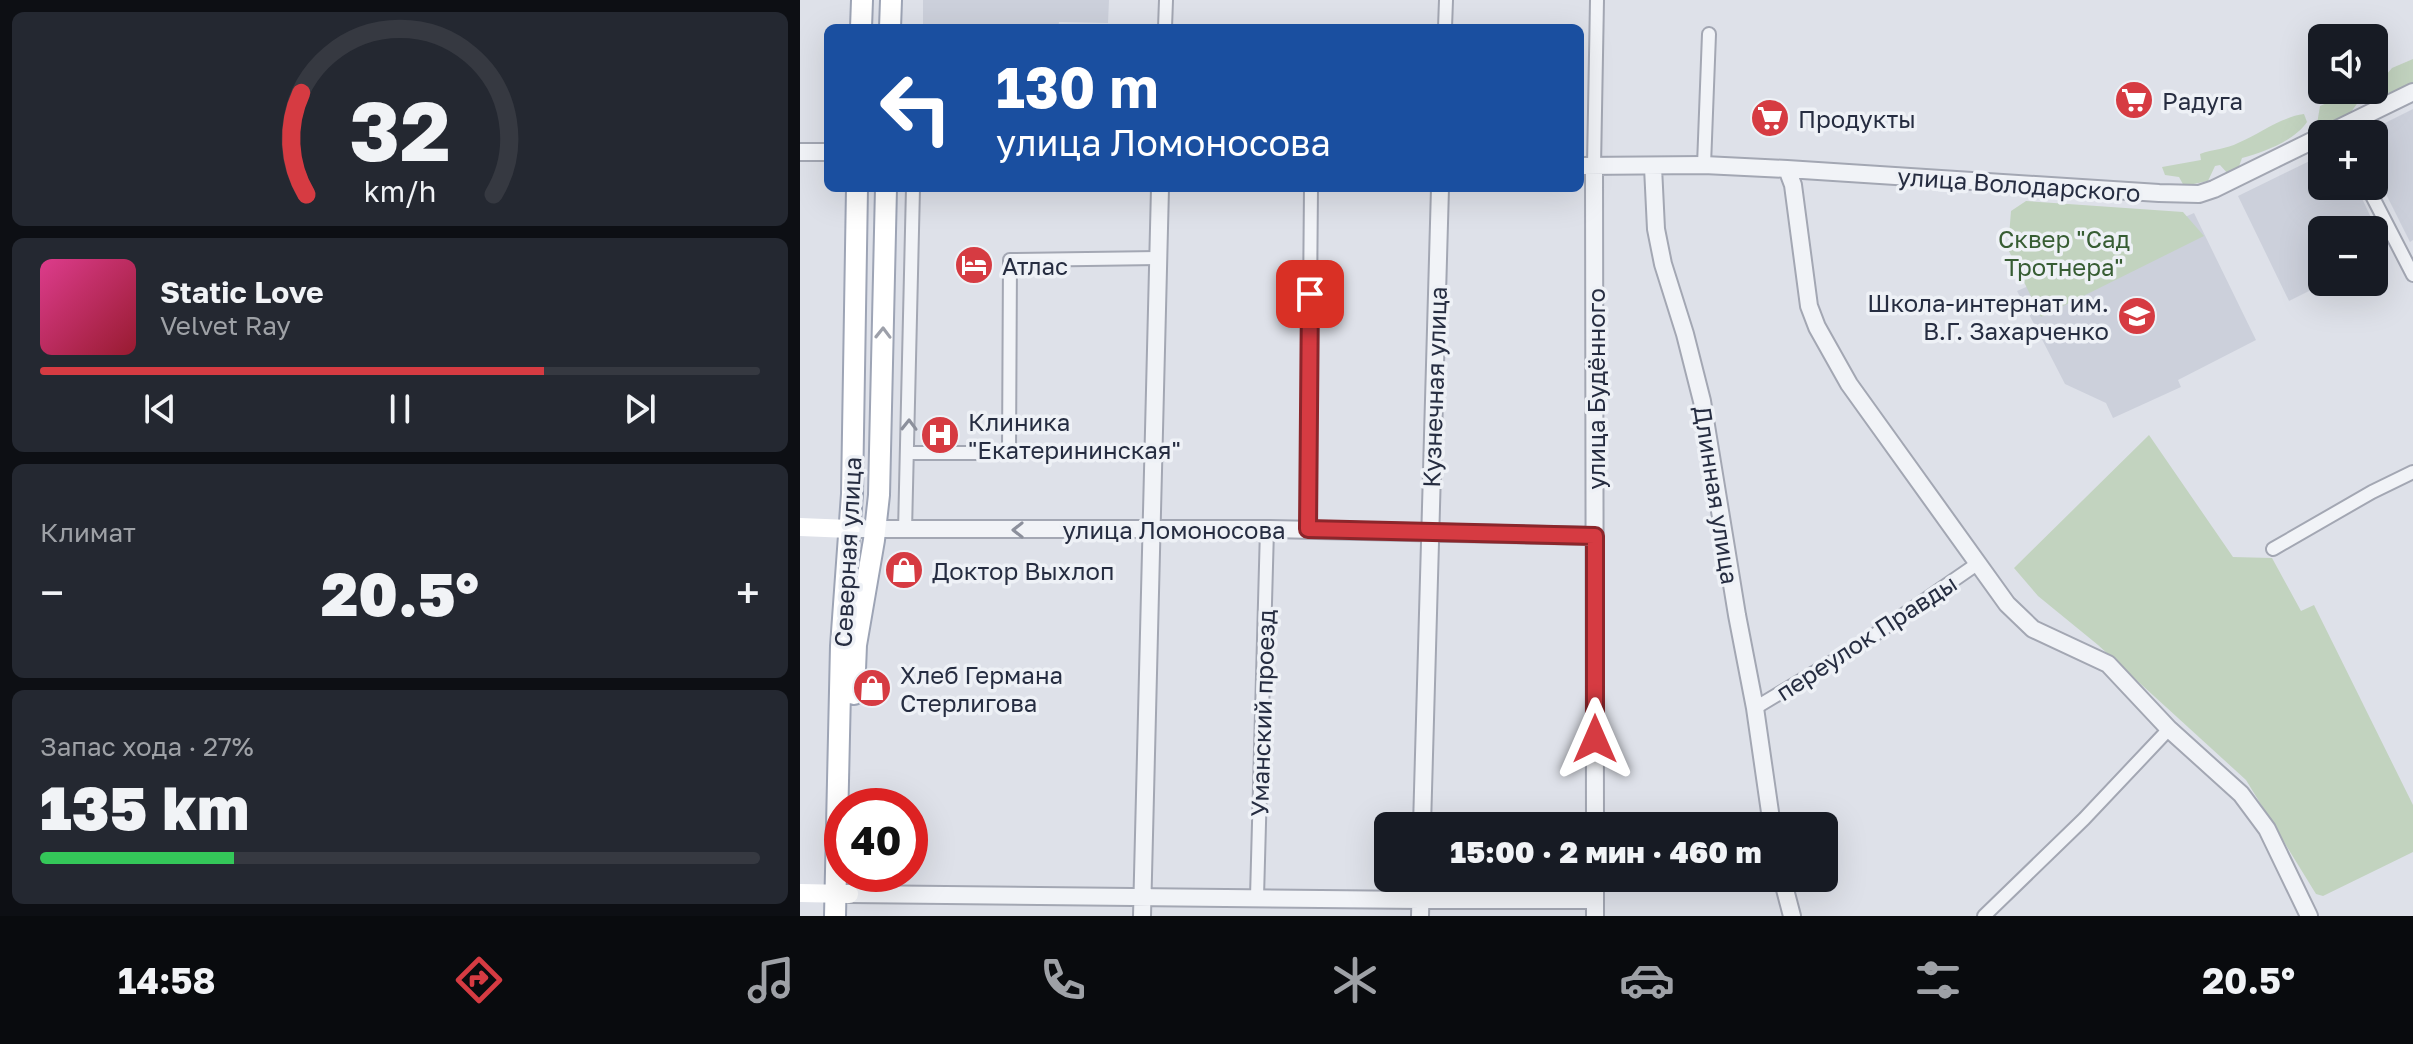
<!DOCTYPE html>
<html lang="ru">
<meta charset="utf-8">
<style>
body{margin:0;font-family:"Golos Text",sans-serif;background:#242831;color:#f1f3f6;height:100vh;display:flex;flex-direction:column;font-size:30px;white-space:nowrap}
*{box-sizing:border-box;margin:0}
p{font-size:26px;color:#9ea1a6}
.icon{flex:none;width:44px;height:44px;fill:none;stroke:currentColor;stroke-width:2;stroke-linecap:round;stroke-linejoin:round}
.map{position:relative;flex:1;overflow:hidden}
.drawer{display:flex;flex-direction:column;gap:12px;padding:12px;background:#0d0f14;width:800px}
.drawer>*{flex:none}
.hud{position:absolute;left:24px;top:24px;width:760px;height:168px;border-radius:12px;box-shadow:0 8px 32px #0002;background:#1a4fa0;color:#fff;overflow:hidden}
.fabs{position:absolute;left:1508px;top:24px;display:grid;gap:16px}
.fabs a{display:grid;place-items:center;width:80px;height:80px;border-radius:12px;background:#171b24;box-shadow:0 8px 32px #0002;font-size:40px}
.speed{position:absolute;left:24px;top:788px;display:flex;gap:16px;font-size:40px;font-weight:700;text-align:center}
.speed>*{display:grid;place-content:center;width:104px;height:104px;border-radius:50%;background:#171b24;box-shadow:0 8px 32px #0002;line-height:1}
.speed .limit{border:12px solid #d22;background:#fff;color:#111}
.pin{position:absolute;display:grid;place-items:center;width:68px;height:68px;color:#fff;margin:-34px;border-radius:16px;box-shadow:0 4px 12px #0006}
.me{position:absolute;width:88px;margin:-44px;rotate:0deg;stroke-linejoin:round;filter:drop-shadow(0 0 6px #0008)}
.turn{display:flex;align-items:center;gap:28px;height:168px;padding:0 40px;font-size:36px}
.turn .icon{width:104px;height:104px;stroke-width:2.5}
.turn b{display:block;font-size:56px;line-height:68px}
.big{font-size:60px;font-weight:800;line-height:1.1}
.drawer .card{flex:1;display:flex;flex-direction:column;justify-content:center;gap:12px;min-width:0;padding:0 28px;border-radius:12px;background:#242831}
.drawer .dial{align-items:center;gap:0}
.dial svg{height:208px;overflow:visible;fill:none;stroke:#363941;stroke-width:7;stroke-linecap:round;text-anchor:middle}
.dial text{fill:#f1f3f6;stroke:none}
.song{display:flex;align-items:center;gap:24px}
.cover{width:96px;height:96px;border-radius:12px;background:linear-gradient(135deg,hsl(330 70% 55%),hsl(350 70% 35%))}
.played{height:8px;border-radius:4px;background:linear-gradient(90deg,#d63b42 70%,#363941 70%)}
.keys{display:flex;justify-content:space-around;direction:ltr}
.heat{display:flex;justify-content:space-between;align-items:center;font-size:44px;direction:ltr}
.charge{height:12px;border-radius:6px;background:linear-gradient(90deg,#34c759 27%,#363941 0)}
.trip{position:absolute;left:574px;top:812px;width:464px;height:80px;border-radius:12px;background:#171b24;box-shadow:0 8px 32px #0002;font-weight:800;line-height:80px;text-align:center}
.tab-bar{display:flex;height:128px;justify-content:space-around;align-items:center;background:#090b0e;color:#9ea1a6}
.tab-bar .icon{width:56px;height:56px}
.tab-bar .current{color:#d63b42}
.tab-bar b{font-size:36px;color:#f1f3f6}
main{display:flex;flex:1;min-height:0}
.map>svg:first-child{display:block}
.built{fill:#ccd0db}
.green{fill:#c2d3bf}
.lines{fill:none;stroke-linecap:round;stroke-linejoin:round}
.minor-casing{stroke:#a3a7b3;stroke-width:16}
.tertiary-casing{stroke:#a3a7b3;stroke-width:20}
.primary-casing{stroke:#9da4b5;stroke-width:24}
.minor{stroke:#f1f3f7;stroke-width:12}
.tertiary{stroke:#f1f3f7;stroke-width:16}
.secondary{stroke:#fff;stroke-width:18}
.primary{stroke:#fff;stroke-width:20}
.oneway{stroke:#9da0aa}
.oneway2{stroke:#8c909c}
.route-casing{stroke:#8b262b;stroke-width:20}
.route{stroke:#d63b42;stroke-width:14}
.labels{text-anchor:middle;dominant-baseline:central;stroke-width:7;stroke-linejoin:round;paint-order:stroke}
.poi-label{font-size:24px;fill:#262d41;stroke:#eef1f6;text-anchor:start}
.street-label{font-size:24px;fill:#262d41;stroke:#eef1f6}
.park-label{font-size:24px;fill:#375d33;stroke:#eef1f6}
</style>
<main>
<section class="drawer">
<div class="card dial"><svg viewBox="0 0 100 80">
<path d="M14 69A42 42 0 1 1 86 69"/>
<path d="M14 69A42 42 0 0 1 12 30" stroke="#d63b42"/>
<text x="50" y="56" font-size="32" font-weight="700">32</text>
<text x="50" y="72" font-size="11">km/h</text>
</svg></div>
<div class="card">
<div class="song"><i class="cover"></i><div><b>Static Love</b><p>Velvet Ray</p></div></div>
<div class="played"></div>
<div class="keys"><svg class="icon" aria-label="previous" viewBox="0 0 24 24"><path d="M18 5L8 12l10 7zM5 5v14"/></svg><svg class="icon" aria-label="pause" viewBox="0 0 24 24"><path d="M8 5v14M16 5v14"/></svg><svg class="icon" aria-label="next" viewBox="0 0 24 24"><path d="M6 5l10 7-10 7zM19 5v14"/></svg></div>
</div>
<div class="card"><p>Климат</p>
<div class="heat"><a>−</a><b class="big">20.5°</b><a>+</a></div>
</div>
<div class="card"><p>Запас хода · 27%</p><b class="big">135 km</b><div class="charge"></div></div>
</section>
<div class="map">
<svg width="1613" height="916" viewBox="0 0 1613 916">
<rect width="100%" height="100%" fill="#dee1e9"/>
<path class="built" d="M123,0H309L308,23L259,22L258,28H123Z
M1613,109V240L1610,242L1574,170V134H1563Z
M1522,155V186H1556L1588,253L1574,260V230H1522V282H1527L1489,301L1438,196Z
M1394,213L1456,340L1378,380L1381,387L1313,418L1306,403L1265,384L1217,291Z"/>
<path class="green" d="M1613,59V86L1570,108L1567,97L1583,85L1586,75L1592,68Z
M1550,97L1559,101L1546,119L1524,131L1517,124L1520,106L1538,98Z
M1504,114L1507,122C1494,141 1464,152 1442,158L1437,172L1429,175L1420,165L1415,166L1408,181L1384,186L1379,177L1365,175L1362,167L1401,160L1400,154C1413,149 1427,149 1438,143C1459,134 1481,117 1504,114Z
M1226,201L1383,212L1404,236L1241,317L1208,249L1211,211Z
M1349,435L1433,557L1472,558L1501,611L1514,605L1613,805V852L1523,896L1516,894L1446,780L1298,645L1238,596L1214,568Z"/>
<g class="lines">
<g class="minor-casing">
<path id="minor" d="M365,28L366,0
M645,28L646,0
M904,165L909,34
M794,166L797,0
M1567,186L1613,275
M108,453H209L210,260L358,258
M508,529L511,188
M105,531L113,188
M1473,549L1572,492L1613,472
M955,708L1057,647L1177,564
M457,897L467,529
M1184,916L1284,819L1369,729"/>
</g>
<g class="tertiary-casing">
<path id="tertiary" d="M1527,134L1613,92
M0,152H28
M780,166L904,165L987,169L1359,193L1399,194L1414,189L1522,136
M794,166L795,826
M853,167L856,229L863,264L885,334L902,401L937,615L955,708L972,826
M987,169L993,185L1009,306L1017,327L1049,384L1207,604L1233,629L1308,664L1369,729L1441,794L1467,829L1509,916
M50,529H467L795,536
M622,826L640,188
M795,878V916
M982,878L992,916
M49,894L621,900H795
M342,916L360,188
M620,916L621,878"/>
</g>
<g class="primary-casing">
<path id="primary" d="M61,28L62,0
M90,28L91,0
M54,694L56,645L74,540L79,495L86,188
M35,916L41,646L52,494L57,188"/>
</g>
<use href="#minor" class="minor"/>
<use href="#tertiary" class="tertiary"/>
<path class="secondary" d="M0,527L50,529
M0,893L49,894"/>
<use href="#primary" class="primary"/>
</g>
<defs><path id="oneway-chevron" d="M-2-3.5L2.5 0L-2 3.5" fill="none" stroke-width="1.6" stroke-linecap="round" stroke-linejoin="round" transform="scale(2)"/></defs>
<use class="oneway" href="#oneway-chevron" transform="translate(83 333) rotate(-89)"/>
<g class="oneway2">
<use href="#oneway-chevron" transform="translate(109 425) rotate(-89)"/>
<use href="#oneway-chevron" transform="translate(218 530) rotate(180)"/>
</g>
<g class="lines">
<g class="route-casing">
<path id="route" d="M510,294L508,529L795,536V739"/>
</g>
<use href="#route" class="route"/>
</g>
<defs>
<g id="supermarket-disc" transform="scale(2)"><circle r="9.5" fill="#d63b42" stroke="#eef1f6"/><path d="M-6-5.5h2.5l.6 2H6L4.5 2H-2.5L-4.4-4H-6ZM-1.5 3.2a1.3 1.3 0 1 0 .1 0ZM3 3.2a1.3 1.3 0 1 0 .1 0Z" fill="#fff"/></g>
<g id="hotel-disc" transform="scale(2)"><circle r="9.5" fill="#d63b42" stroke="#eef1f6"/><path d="M-6-4.5h1.5V1H6V5H4.5V3h-9V5H-6ZM-4 0a1.8 1.8 0 1 1 3.6 0ZM.5 0V-2.5h3Q6-2.5 6 0Z" fill="#fff"/></g>
<g id="school-disc" transform="scale(2)"><circle r="9.5" fill="#d63b42" stroke="#eef1f6"/><path d="M0-5L7-2L0 1L-7-2ZM-4 1L0 2.5L4 1V4Q0 6-4 4Z" fill="#fff"/></g>
<g id="hospital-disc" transform="scale(2)"><circle r="9.5" fill="#d63b42" stroke="#eef1f6"/><path d="M-5-5h3v3.5h4V-5h3V5h-3V1.5h-4V5h-3Z" fill="#fff"/></g>
<g id="shop-disc" transform="scale(2)"><circle r="9.5" fill="#d63b42" stroke="#eef1f6"/><path d="M-5-2.5h2.3a2.7 3.5 0 0 1 5.4 0H5L5.5 6h-11ZM-1.5-2.5h3a1.5 2.3 0 0 0-3 0Z" fill="#fff"/></g>
</defs>
<g fill-rule="evenodd">
<use href="#supermarket-disc" x="1334" y="100"/>
<use href="#supermarket-disc" x="970" y="118"/>
<use href="#hotel-disc" x="174" y="265"/>
<use href="#school-disc" x="1337" y="316"/>
<use href="#hospital-disc" x="140" y="435"/>
<use href="#shop-disc" x="104" y="570"/>
<use href="#shop-disc" x="72" y="688"/>
</g>
<g class="labels">
<g class="poi-label">
<text x="1362" y="100">Радуга</text>
<text x="998" y="118">Продукты</text>
<text x="202" y="265">Атлас</text>
<text x="1309" y="302" text-anchor="end">Школа-интернат им.<tspan x="1309" dy="28">В.Г. Захарченко</tspan></text>
<text x="168" y="421">Клиника<tspan x="168" dy="28">"Екатерининская"</tspan></text>
<text x="132" y="570">Доктор Выхлоп</text>
<text x="100" y="674">Хлеб Германа<tspan x="100" dy="28">Стерлигова</tspan></text>
</g>
<g class="street-label">
<text transform="translate(1219 184) rotate(4)">улица Володарского</text>
<text transform="translate(634 387) rotate(-88)">Кузнечная улица</text>
<text transform="translate(795 389) rotate(-90)">улица Будённого</text>
<text transform="translate(917 495) rotate(81)">Длинная улица</text>
<text x="374" y="529">улица Ломоносова</text>
<text transform="translate(47 552) rotate(-87)">Северная улица</text>
<text transform="translate(1066 637) rotate(-33)">переулок Правды</text>
<text transform="translate(462 713) rotate(-88)">Уманский проезд</text>
</g>
<g class="park-label">
<text x="1264" y="238">Сквер "Сад<tspan x="1264" dy="28">Тротнера"</tspan></text>
</g>
</g>
</svg>
<div class="fabs">
<a><svg class="icon" aria-label="sound" viewBox="0 0 24 24"><path d="M4 9h4l5-4v14l-5-4H4zM17 9q2 3 0 6"/></svg></a>
<a>+</a>
<a>−</a>
</div>
<div class="speed"><div class="limit">40</div></div>
<div class="pin" style="left:510px;top:294px;background:#d93025"><svg class="icon" aria-label="arrive" viewBox="0 0 24 24"><path d="M6 21V4h12l-3 4 3 4H6"/></svg></div>
<svg class="me" style="left:795px;top:739px" viewBox="-20 -20 40 40"><path d="M0-17L14 15 0 8-14 15z" fill="#d63b42" stroke="#fff" stroke-width="4"/></svg>
<div class="trip">15:00 · 2 мин · 460 m</div>
<div class="hud">
<div class="turn"><svg class="icon" aria-label="left" viewBox="0 0 24 24"><path d="M17 20v-9H6M10 6l-5 5 5 5"/></svg><div><b>130 m</b>улица Ломоносова</div></div>
</div>
</div>
</main>
<nav class="tab-bar">
<b>14:58</b>
<svg class="icon current" aria-label="directions" viewBox="0 0 24 24"><path d="M12 3l9 9-9 9-9-9zM9 14v-3h6M13 9l2 2-2 2"/></svg>
<svg class="icon" aria-label="music" viewBox="0 0 24 24"><path d="M9 18V5l10-2v13"/><circle cx="6" cy="18" r="3"/><circle cx="16" cy="16" r="3"/></svg>
<svg class="icon" aria-label="phone" viewBox="0 0 24 24"><path d="M5 4h4l2 5-3 2q2 4 5 5l2-3 5 2v4C11 20 4 13 5 4z"/></svg>
<svg class="icon" aria-label="climate" viewBox="0 0 24 24"><path d="M12 3v18M4 7l16 10M4 17L20 7"/></svg>
<svg class="icon" aria-label="car" viewBox="0 0 24 24"><path d="M5 17H2v-5l4-1 3-4h7l3 4 3 1v5h-3M9 17h6M6 11h13"/><circle cx="7" cy="17" r="2"/><circle cx="17" cy="17" r="2"/></svg>
<svg class="icon" aria-label="filters" viewBox="0 0 24 24"><path d="M4 7h16M4 17h16"/><circle cx="9" cy="7" r="2"/><circle cx="15" cy="17" r="2"/></svg>
<b>20.5°</b>
</nav>
